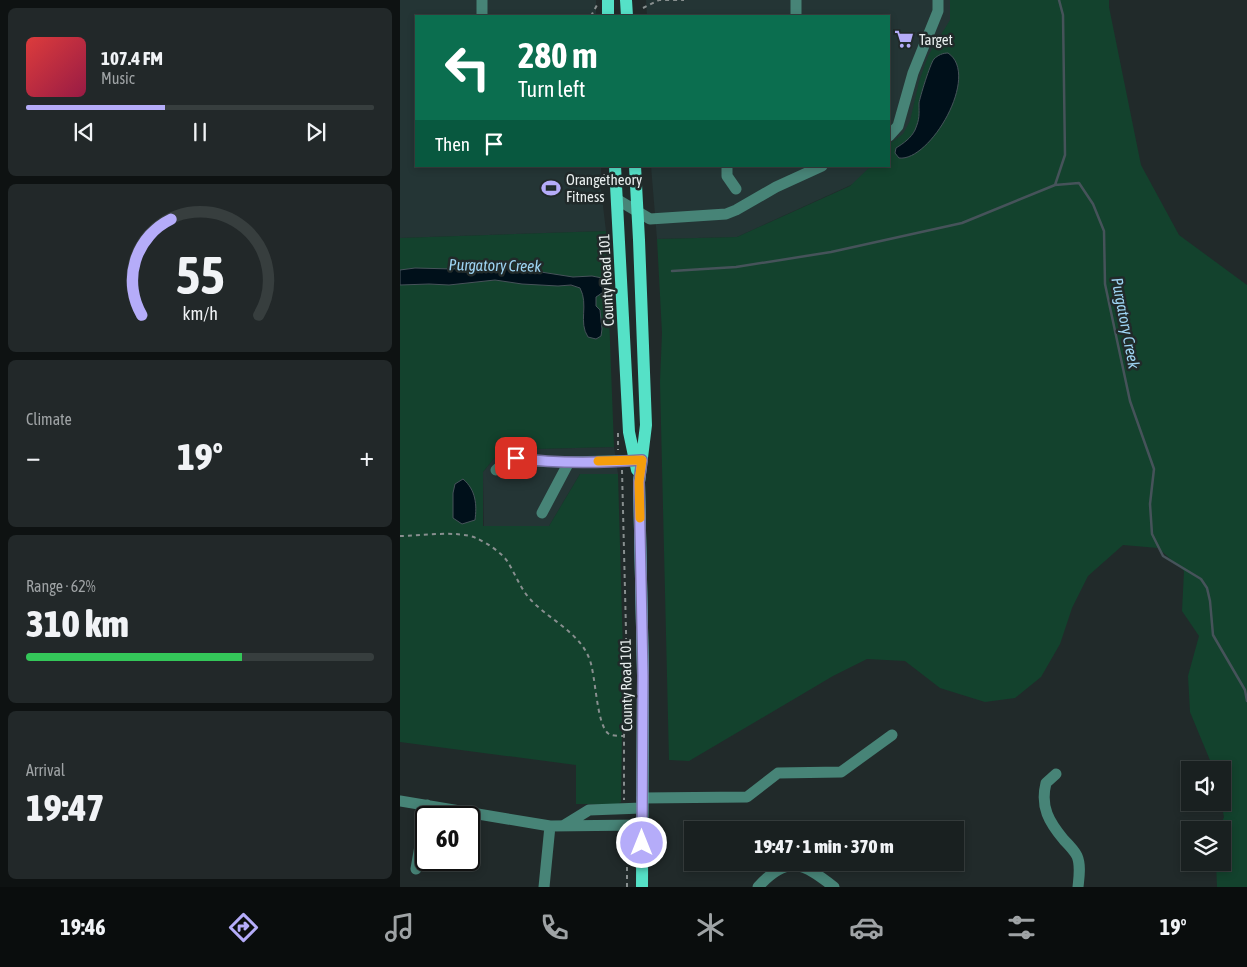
<!DOCTYPE html>
<meta charset="utf-8">
<style>
body{margin:0;font-family:"Asap Condensed",sans-serif;background:#222829;color:#f1f3f6;height:100vh;display:flex;flex-direction:column;font-size:19px;white-space:nowrap}
*{box-sizing:border-box;margin:0}
p{font-size:16px;color:#9fa3a5}
.icon{flex:none;width:28px;height:28px;fill:none;stroke:currentColor;stroke-width:2;stroke-linecap:round;stroke-linejoin:round}
.map{position:relative;flex:1;overflow:hidden}
.panel{display:flex;flex-direction:column;gap:8px;padding:8px;background:#0e1212;width:400px}
.panel>*{flex:none}
.banner{position:absolute;left:15px;top:15px;width:475px;height:152px;border-radius:0px;box-shadow:0 2px 8px #0003,0 0 0 1px #373e3e;background:#0b6e4f;color:#fff;overflow:hidden}
.fabs{position:absolute;left:781px;top:761px;display:grid;gap:10px}
.fabs a{display:grid;place-items:center;width:50px;height:50px;border-radius:0px;background:#192020;box-shadow:0 2px 8px #0003,0 0 0 1px #373e3e;font-size:25px}
.speed{position:absolute;left:15px;top:806px;display:flex;gap:10px;font-size:25px;font-weight:700;text-align:center}
.speed>*{display:grid;place-content:center;width:65px;height:65px;border-radius:50%;background:#192020;box-shadow:0 2px 8px #0003,0 0 0 1px #373e3e;line-height:1}
.speed .limit{border:2px solid #111;border-radius:8px;background:#fff;color:#111}
.pin{position:absolute;display:grid;place-items:center;width:42px;height:42px;color:#fff;margin:-21px;border-radius:10px;box-shadow:0 2px 8px #0006}
.me{position:absolute;width:55px;margin:-28px;rotate:0deg;stroke-linejoin:round;filter:drop-shadow(0 0 4px #0008)}
.turn{display:flex;align-items:center;gap:18px;height:105px;padding:0 20px;font-size:22px}
.turn .icon{width:65px;height:65px;stroke-width:2.5}
.turn b{display:block;font-size:35px;line-height:42px}
.then{display:flex;align-items:center;height:48px;padding:0 20px;background:#0003;gap:10px;font-size:19px}
.big{font-size:38px;font-weight:800;line-height:1.1}
.panel .card{flex:1;display:flex;flex-direction:column;justify-content:center;gap:8px;min-width:0;padding:0 18px;border-radius:8px;background:#222829}
.panel .dial{align-items:center;gap:0}
.dial svg{height:130px;overflow:visible;fill:none;stroke:#373e3e;stroke-width:7;stroke-linecap:round;text-anchor:middle}
.dial text{fill:#f1f3f6;stroke:none}
.song{display:flex;align-items:center;gap:15px}
.cover{width:60px;height:60px;border-radius:8px;background:linear-gradient(135deg,hsl(0 70% 55%),hsl(340 70% 35%))}
.played{height:5px;border-radius:2px;background:linear-gradient(90deg,#b5acf9 40%,#373e3e 40%)}
.keys{display:flex;justify-content:space-around;direction:ltr}
.heat{display:flex;justify-content:space-between;align-items:center;font-size:28px;direction:ltr}
.charge{height:8px;border-radius:4px;background:linear-gradient(90deg,#34c759 62%,#373e3e 0)}
.trip{position:absolute;left:284px;top:821px;width:280px;height:50px;border-radius:0px;background:#192020;box-shadow:0 2px 8px #0003,0 0 0 1px #373e3e;font-weight:800;line-height:50px;text-align:center}
.tab-bar{display:flex;height:80px;justify-content:space-around;align-items:center;background:#0a0d0d;color:#9fa3a5}
.tab-bar .icon{width:35px;height:35px}
.tab-bar .on{color:#b5acf9}
.tab-bar b{font-size:22px;color:#f1f3f6}
main{display:flex;flex:1;min-height:0}
.map>svg:first-child{display:block}
.built{fill:#243535}
.green{fill:#13422d}
.water{fill:#00101a;stroke:#46535a}
.lines{fill:none;stroke-linecap:round;stroke-linejoin:round}
.stream{stroke:#46535a;stroke-width:2.5}
.path{stroke:#888f8f;stroke-width:2;stroke-dasharray:4 4;stroke-linecap:butt}
.minor{stroke:#478477;stroke-width:11}
.major{stroke:#55e1c7;stroke-width:12}
.route-casing{stroke:#7670a2;stroke-width:12}
.route{stroke:#b5acf9;stroke-width:9}
.slow{stroke:#f59e0b;stroke-width:9}
.labels{text-anchor:middle;dominant-baseline:central;stroke-width:5;stroke-linejoin:round;paint-order:stroke}
.poi-label{font-size:15px;fill:#e8eeee;stroke:#212a2a;text-anchor:start}
.street-label{font-size:15px;fill:#e8eeee;stroke:#212a2a}
.water-label{font-size:16px;font-style:italic;fill:#9ed4f3;stroke:#212a2a}
</style>
<main>
<section class="panel">
<div class="card">
<div class="song"><i class="cover"></i><div><b>107.4 FM</b><p>Music</p></div></div>
<div class="played"></div>
<div class="keys"><svg class="icon" aria-label="previous" viewBox="0 0 24 24"><path d="M18 5L8 12l10 7zM5 5v14"/></svg><svg class="icon" aria-label="pause" viewBox="0 0 24 24"><path d="M8 5v14M16 5v14"/></svg><svg class="icon" aria-label="next" viewBox="0 0 24 24"><path d="M6 5l10 7-10 7zM19 5v14"/></svg></div>
</div>
<div class="card dial"><svg viewBox="0 0 100 80">
<path d="M14 69A42 42 0 1 1 86 69"/>
<path d="M14 69A42 42 0 0 1 32 10" stroke="#b5acf9"/>
<text x="50" y="56" font-size="32" font-weight="700">55</text>
<text x="50" y="72" font-size="11">km/h</text>
</svg></div>
<div class="card"><p>Climate</p>
<div class="heat"><a>−</a><b class="big">19°</b><a>+</a></div>
</div>
<div class="card"><p>Range · 62%</p><b class="big">310 km</b><div class="charge"></div></div>
<div class="card"><p>Arrival</p><b class="big">19:47</b></div>
</section>
<div class="map">
<svg width="847" height="887" viewBox="0 0 847 887">
<rect width="100%" height="100%" fill="#212a2a"/>
<path class="built" d="M0,0H196V16H16V166H201V189L206,231L0,238Z
M246,0H550V19L564,74L519,154L337,237L257,239L251,166H489V16H247Z
M214,447L218,474H180L149,526L84,527L83,472L101,450Z"/>
<path class="green" d="M550,0H709V7L741,165L779,235L847,285V887H817L816,863L822,862V830H819L824,817L821,803L822,802V770H814L790,712L788,676L799,636L782,611L784,571L758,548L723,545L688,576L672,608L660,644L641,677L615,698L585,702L540,688L505,661L467,659L433,676L289,761L269,760L260,382L262,333L257,239L337,237L450,186L471,166H489V144L503,134L510,121L519,82L528,56L550,20Z
M206,231L207,279L192,276L173,277L128,270L78,265L53,269L15,268L0,270V238Z
M95,280C114,283 133,284 152,286C162,286 170,285 180,288L184,297L183,317L196,306V297L208,289L214,447L101,450L83,472V526H149L180,474H218L223,653L221,802L218,804H176V765L0,742V285L29,284L49,285Z"/>
<path class="water" d="M548,53C581,75 530,162 499,158L495,153L496,148C504,143 511,138 515,130C520,118 519,115 519,103C520,97 530,64 534,59C538,55 543,53 548,53Z
M78,265L128,270L173,277L192,276L207,279L208,289L196,297V306L200,310L202,329L201,336L196,339L188,337C178,322 189,305 180,288L171,285L158,286L122,284L95,280L49,285L29,284L0,285V270L15,268L53,269Z
M63,479C76,490 77,505 75,520L62,524L53,518V493L55,484Z"/>
<g class="lines">
<path class="stream" d="M655,185L665,155L663,15L659,0
M272,271L336,267L431,252L562,223L655,185L679,183L693,204L704,231L705,284L730,401L754,469L750,504L752,534L763,556L801,579L807,588L810,601L813,635L845,690L847,701"/>
<path class="path" d="M243,8L259,0H284
M191,16L197,5
M204,174L205,189
M218,433V450
M222,470L227,671L224,736V800
M0,536C21,536 57,530 76,538C87,543 103,553 109,564C116,576 121,589 130,599C148,619 179,632 189,658C196,673 196,726 209,734C213,736 220,736 224,736
M227,887V834"/>
<path class="minor" d="M82,0V16
M396,16V0
M489,136L498,126L513,73L538,11V0
M327,166V176L336,189
M218,200L250,219L326,214L336,210L376,187L422,166
M169,462L242,460
M96,470L106,461L116,458L133,461L169,462L142,513
M656,774L646,783C640,807 649,822 664,840C669,845 674,850 677,856C681,865 679,877 678,887
M242,798L347,797L378,773L441,772L492,735
M0,801L150,826L242,825
M163,826L189,810L242,808
M16,869L27,805
M144,887L150,826
M358,887C388,854 403,863 434,887"/>
<path class="major" d="M208,0V16
M226,0L227,16
M215,166L229,432L237,470
M235,166L239,240L246,425L239,482L243,675L242,887"/>
</g>
<g class="lines">
<g class="route-casing">
<path id="route" d="M116,458C157,464 200,463 242,460L239,482L243,676L242,843"/>
</g>
<use href="#route" class="route"/>
<path class="slow" d="M198,461L242,460L239,482L240,518"/>
</g>
<defs>
<g id="supermarket-bare" transform="scale(1.5)"><path d="M-6-5.5h2.5l.6 2H6L4.5 2H-2.5L-4.4-4H-6ZM-1.5 3.2a1.3 1.3 0 1 0 .1 0ZM3 3.2a1.3 1.3 0 1 0 .1 0Z" fill="#b5acf9" stroke="#212a2a" stroke-width="2.5" paint-order="stroke"/></g>
<g id="stadium-bare" transform="scale(1.5)"><path d="M0-5a6.5 5 0 1 0 0 10a6.5 5 0 1 0 0-10ZM-3.5-1.8h7v3.6h-7Z" fill="#b5acf9" stroke="#212a2a" stroke-width="2.5" paint-order="stroke"/></g>
</defs>
<g fill-rule="evenodd">
<use href="#supermarket-bare" x="504" y="39"/>
<use href="#stadium-bare" x="151" y="188"/>
</g>
<g class="labels">
<g class="poi-label">
<text x="519" y="39">Target</text>
<text x="166" y="179">Orangetheory<tspan x="166" dy="17">Fitness</tspan></text>
</g>
<g class="street-label">
<text transform="translate(206 280) rotate(-93)">County Road 101</text>
<text transform="translate(226 685) rotate(-91)">County Road 101</text>
</g>
<g class="water-label">
<text transform="translate(95 265) rotate(1)">Purgatory Creek</text>
<text transform="translate(726 323) rotate(79)">Purgatory Creek</text>
</g>
</g>
</svg>
<div class="fabs">
<a><svg class="icon" aria-label="sound" viewBox="0 0 24 24"><path d="M4 9h4l5-4v14l-5-4H4zM17 9q2 3 0 6"/></svg></a>
<a><svg class="icon" aria-label="layers" viewBox="0 0 24 24"><path d="M12 4l9 5-9 5-9-5zM3 14l9 5 9-5"/></svg></a>
</div>
<div class="speed"><div class="limit">60</div></div>
<div class="pin" style="left:116px;top:458px;background:#d93025"><svg class="icon" aria-label="arrive" viewBox="0 0 24 24"><path d="M6 21V4h12l-3 4 3 4H6"/></svg></div>
<svg class="me" style="left:242px;top:843px" viewBox="-20 -20 40 40"><circle r="17" fill="#b5acf9" stroke="#fff" stroke-width="3"/><path d="M0-11L8 9 0 5-8 9z" fill="#fff"/></svg>
<div class="trip">19:47 · 1 min · 370 m</div>
<div class="banner">
<div class="turn"><svg class="icon" aria-label="left" viewBox="0 0 24 24"><path d="M17 20v-9H6M10 6l-5 5 5 5"/></svg><div><b>280 m</b>Turn left</div></div>
<div class="then">Then<svg class="icon" aria-label="arrive" viewBox="0 0 24 24"><path d="M6 21V4h12l-3 4 3 4H6"/></svg></div>
</div>
</div>
</main>
<nav class="tab-bar">
<b>19:46</b>
<svg class="icon on" aria-label="directions" viewBox="0 0 24 24"><path d="M12 3l9 9-9 9-9-9zM9 14v-3h6M13 9l2 2-2 2"/></svg>
<svg class="icon" aria-label="music" viewBox="0 0 24 24"><path d="M9 18V5l10-2v13"/><circle cx="6" cy="18" r="3"/><circle cx="16" cy="16" r="3"/></svg>
<svg class="icon" aria-label="phone" viewBox="0 0 24 24"><path d="M5 4h4l2 5-3 2q2 4 5 5l2-3 5 2v4C11 20 4 13 5 4z"/></svg>
<svg class="icon" aria-label="climate" viewBox="0 0 24 24"><path d="M12 3v18M4 7l16 10M4 17L20 7"/></svg>
<svg class="icon" aria-label="car" viewBox="0 0 24 24"><path d="M5 17H2v-5l4-1 3-4h7l3 4 3 1v5h-3M9 17h6M6 11h13"/><circle cx="7" cy="17" r="2"/><circle cx="17" cy="17" r="2"/></svg>
<svg class="icon" aria-label="filters" viewBox="0 0 24 24"><path d="M4 7h16M4 17h16"/><circle cx="9" cy="7" r="2"/><circle cx="15" cy="17" r="2"/></svg>
<b>19°</b>
</nav>
